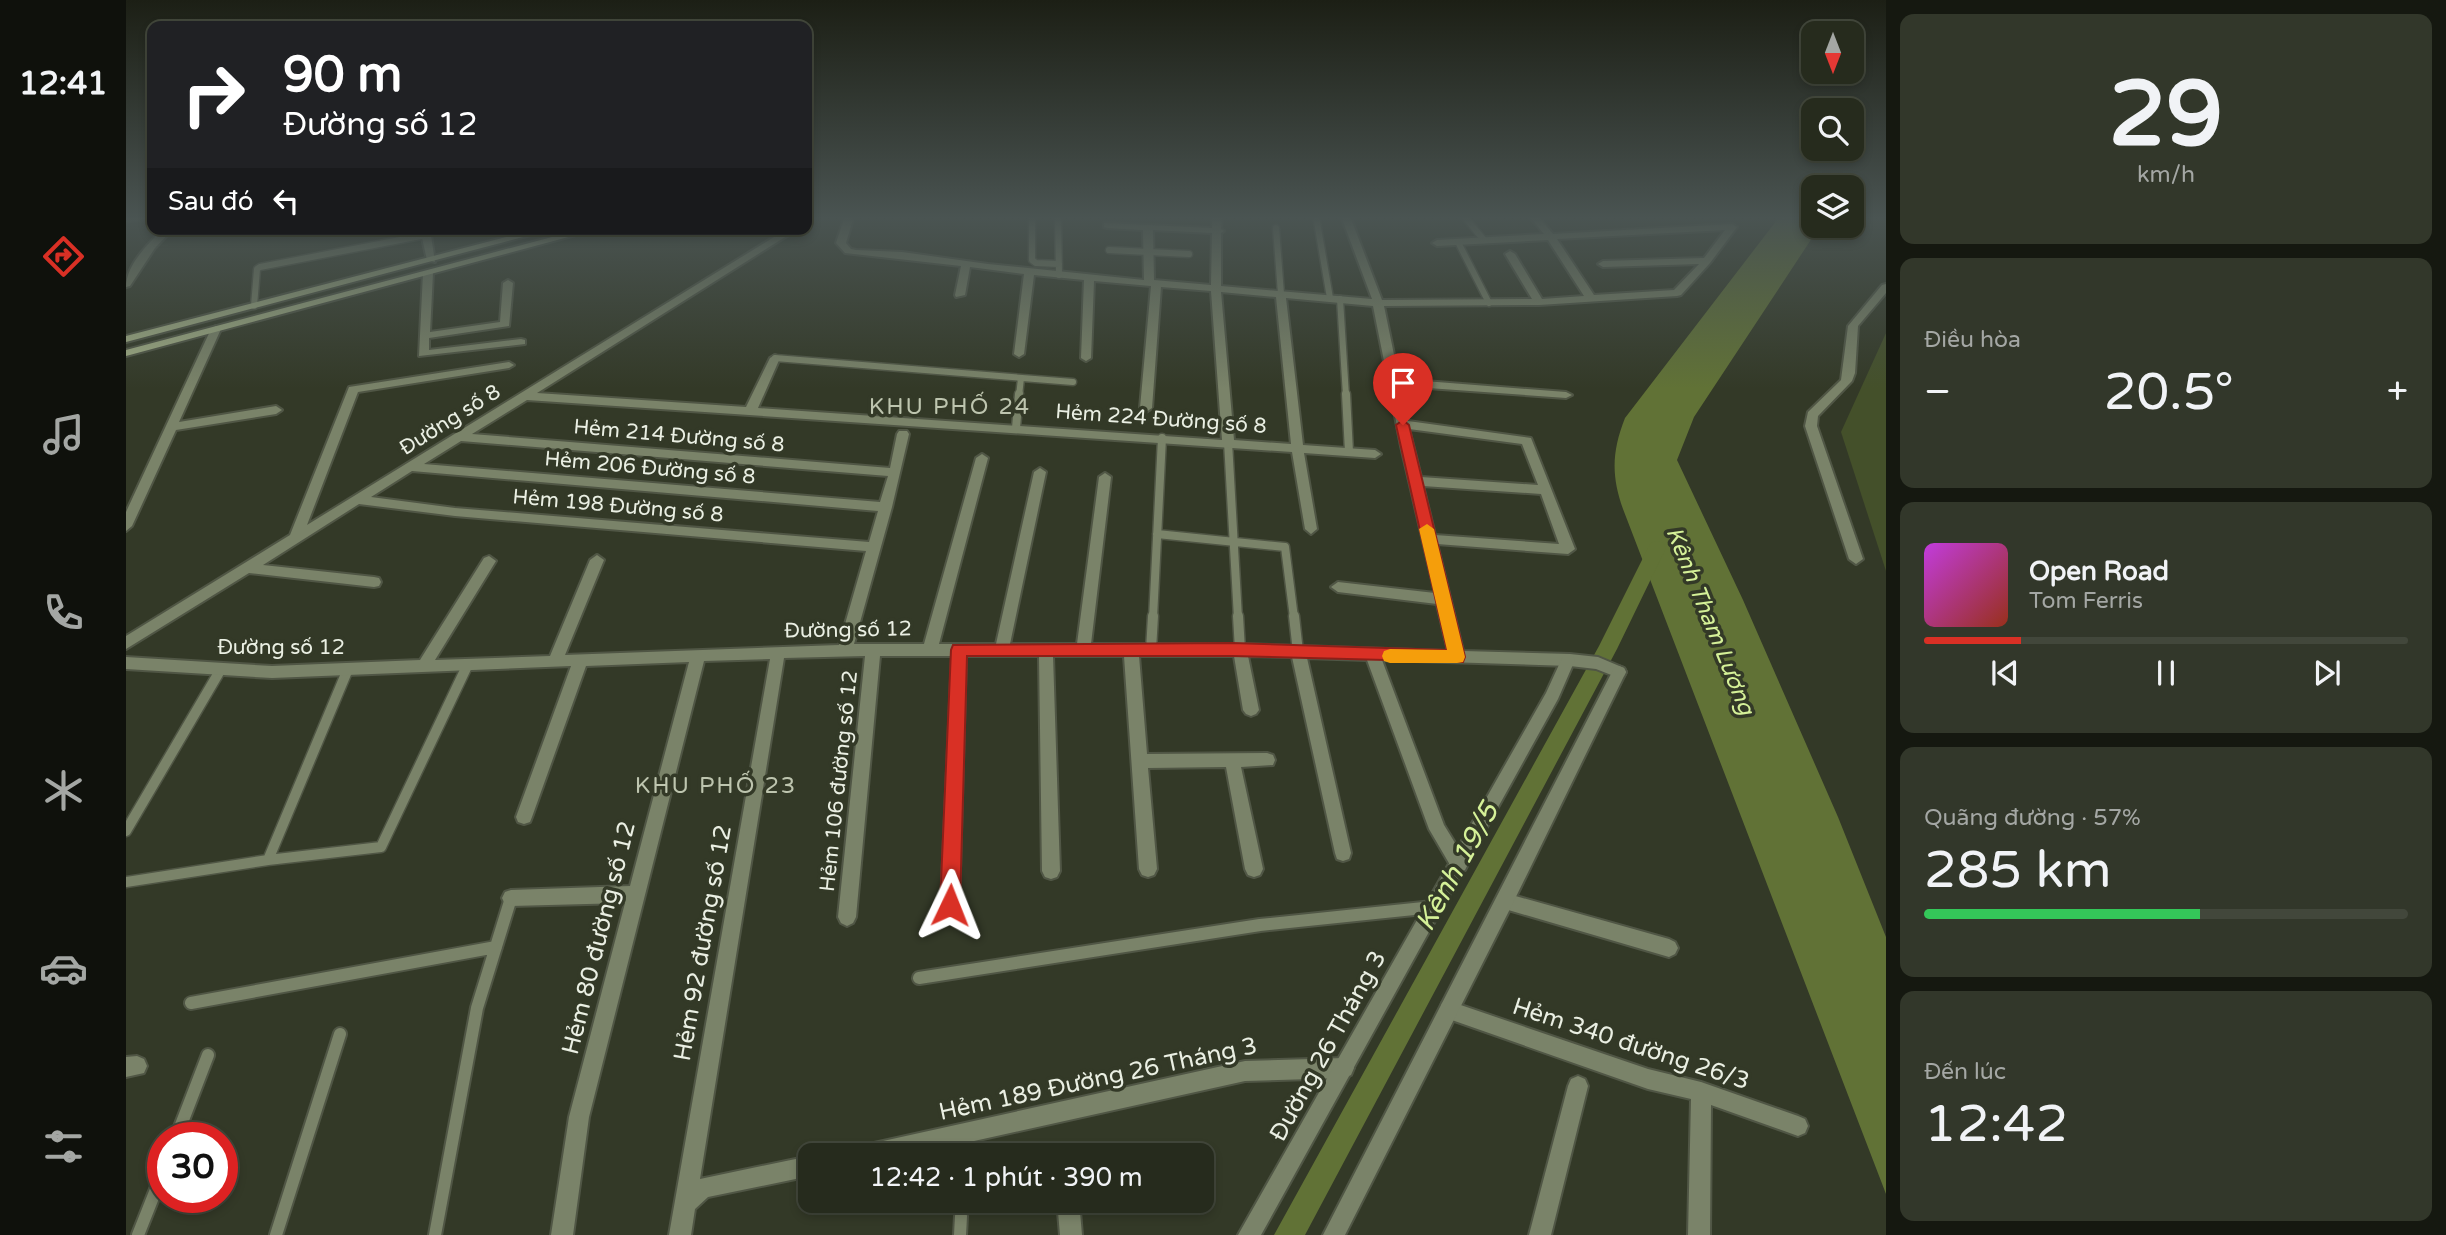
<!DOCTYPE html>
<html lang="vi">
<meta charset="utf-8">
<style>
body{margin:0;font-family:"Varela Round",sans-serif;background:#32372a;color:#f1f3f6;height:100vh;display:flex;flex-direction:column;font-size:26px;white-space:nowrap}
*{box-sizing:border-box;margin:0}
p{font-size:23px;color:#a4a7a4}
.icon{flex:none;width:38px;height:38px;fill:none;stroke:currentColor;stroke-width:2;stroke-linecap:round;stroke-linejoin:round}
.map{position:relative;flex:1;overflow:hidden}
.details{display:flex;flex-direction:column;gap:14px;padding:14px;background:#151810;width:560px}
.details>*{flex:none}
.banner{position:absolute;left:21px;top:21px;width:665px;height:214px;border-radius:14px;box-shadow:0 4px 10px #0003,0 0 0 2px #42473b;background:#202124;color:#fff;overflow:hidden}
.needle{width:46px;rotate:180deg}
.tools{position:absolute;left:1675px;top:21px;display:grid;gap:14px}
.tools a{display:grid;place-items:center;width:63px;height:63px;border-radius:14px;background:#262b1d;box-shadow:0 4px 10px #0003,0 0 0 2px #42473b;font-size:35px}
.speed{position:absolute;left:21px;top:1122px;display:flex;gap:14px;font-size:35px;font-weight:700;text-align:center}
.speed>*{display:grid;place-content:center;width:91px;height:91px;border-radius:50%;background:#262b1d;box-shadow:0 4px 10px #0003,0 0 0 2px #42473b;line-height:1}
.speed .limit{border:10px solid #d22;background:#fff;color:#111}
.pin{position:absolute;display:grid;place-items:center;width:60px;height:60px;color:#fff;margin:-72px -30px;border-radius:50% 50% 50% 0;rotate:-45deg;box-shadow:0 0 7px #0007}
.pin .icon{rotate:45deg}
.me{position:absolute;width:77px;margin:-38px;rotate:2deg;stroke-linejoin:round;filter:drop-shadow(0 0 5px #0008)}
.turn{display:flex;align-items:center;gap:24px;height:147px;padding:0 21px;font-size:32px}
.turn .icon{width:91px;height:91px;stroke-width:2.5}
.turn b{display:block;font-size:49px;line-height:60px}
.then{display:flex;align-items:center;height:66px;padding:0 21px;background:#0003;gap:14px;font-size:26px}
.big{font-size:52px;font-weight:600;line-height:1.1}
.details .widget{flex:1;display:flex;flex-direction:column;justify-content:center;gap:10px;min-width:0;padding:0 24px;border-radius:14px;background:#32372a}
.details .dial{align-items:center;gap:0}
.dial b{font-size:91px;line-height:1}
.song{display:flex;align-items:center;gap:21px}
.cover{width:84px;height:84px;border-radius:10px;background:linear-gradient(135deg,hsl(290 70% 55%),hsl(10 70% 35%))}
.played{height:7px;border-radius:4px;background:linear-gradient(90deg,#d93025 20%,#42473b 20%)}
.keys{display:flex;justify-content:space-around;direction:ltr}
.heat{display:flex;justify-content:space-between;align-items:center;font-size:38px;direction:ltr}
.charge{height:10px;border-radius:5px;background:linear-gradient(90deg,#34c759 57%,#42473b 0)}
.trip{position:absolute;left:672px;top:1143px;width:416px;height:70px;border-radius:14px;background:#262b1d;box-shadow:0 4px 10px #0003,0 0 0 2px #42473b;font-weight:600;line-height:70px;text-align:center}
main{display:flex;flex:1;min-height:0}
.dock{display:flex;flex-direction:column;width:126px;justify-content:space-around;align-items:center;background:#0f110c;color:#a4a7a4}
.dock .icon{width:49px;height:49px}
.dock .selected{color:#d93025}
.dock b{font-size:32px;color:#f1f3f6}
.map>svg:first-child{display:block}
.green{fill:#44502a}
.water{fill:#617236}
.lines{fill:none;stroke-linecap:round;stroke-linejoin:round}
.canal{fill:#617236;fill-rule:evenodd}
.service-far3-casing{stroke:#505645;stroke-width:9}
.service-far2-casing{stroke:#505645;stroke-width:11}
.service-far1-casing{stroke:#505645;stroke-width:13}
.service-casing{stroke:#505645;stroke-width:16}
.minor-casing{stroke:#505645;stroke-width:4}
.tertiary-casing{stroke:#505645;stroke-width:4}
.secondary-casing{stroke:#505645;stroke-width:4}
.service-far3{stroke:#7a8369;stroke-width:6}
.service-far2{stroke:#7a8369;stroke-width:8}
.service-far1{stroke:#7a8369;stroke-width:10}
.service{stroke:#7a8369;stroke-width:12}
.minor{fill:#7a8369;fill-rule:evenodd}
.tertiary{fill:#7a8369;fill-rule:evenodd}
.secondary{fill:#a0ad84;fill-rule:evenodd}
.route{fill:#d93025;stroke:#8d1f18;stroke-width:2}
.slow{fill:#f59e0b}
.labels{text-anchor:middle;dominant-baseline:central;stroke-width:7;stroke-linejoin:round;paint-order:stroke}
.street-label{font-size:21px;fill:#eaefe3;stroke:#333927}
.neighbourhood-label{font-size:23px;letter-spacing:2px;fill:#bec5af;stroke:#333927}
.water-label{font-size:23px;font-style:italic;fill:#d5f198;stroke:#333927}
.near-street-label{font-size:24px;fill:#eaefe3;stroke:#333927}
.near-water-label{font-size:28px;font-style:italic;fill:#d5f198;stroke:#333927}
</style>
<main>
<nav class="dock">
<b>12:41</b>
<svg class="icon selected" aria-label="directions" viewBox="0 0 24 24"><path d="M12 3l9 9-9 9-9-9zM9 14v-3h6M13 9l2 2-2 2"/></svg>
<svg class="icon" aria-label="music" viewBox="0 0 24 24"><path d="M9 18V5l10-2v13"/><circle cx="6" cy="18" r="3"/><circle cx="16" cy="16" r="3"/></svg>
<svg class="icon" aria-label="phone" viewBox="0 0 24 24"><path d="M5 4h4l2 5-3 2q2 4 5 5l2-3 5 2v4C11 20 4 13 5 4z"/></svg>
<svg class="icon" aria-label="climate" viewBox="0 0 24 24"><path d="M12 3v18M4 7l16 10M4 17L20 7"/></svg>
<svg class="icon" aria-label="car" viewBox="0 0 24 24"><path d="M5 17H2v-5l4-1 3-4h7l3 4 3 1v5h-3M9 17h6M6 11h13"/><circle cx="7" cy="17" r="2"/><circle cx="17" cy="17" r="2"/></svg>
<svg class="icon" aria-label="filters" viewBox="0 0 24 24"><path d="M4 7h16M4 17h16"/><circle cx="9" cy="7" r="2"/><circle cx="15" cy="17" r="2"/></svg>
</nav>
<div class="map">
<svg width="1760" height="1235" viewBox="0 0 1760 1235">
<rect width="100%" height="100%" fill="#333927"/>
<path class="green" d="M1760,333V571L1715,432Z"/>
<path class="water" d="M1654,216H1687V226H1694L1568,417L1551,460L1617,600L1712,817L1760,937V1194L1497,509C1485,476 1486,451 1499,418Z"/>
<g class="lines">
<path class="canal" d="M1531,541L1537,543L1540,548L1491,649L1179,1235H1148L1473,646L1522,548L1525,543Z"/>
<g class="service-far3-casing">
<path id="service-far3" d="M906,216V260L910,263L933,264
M932,216L933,275
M1190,216L1204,298
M1338,216L1357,239
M0,219L22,216
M1150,228L1155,294
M1332,242L1363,303
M983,250L1063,254
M1214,299L1220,396
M128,306L131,269L134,267L300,235
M649,358L947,382
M893,396L895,378"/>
</g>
<g class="service-far2-casing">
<path id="service-far2" d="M1220,394L1223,452
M890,428L893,394
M1102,442L1112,618
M1031,534L1159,547L1168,618
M1027,618L1036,438"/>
</g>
<g class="service-far1-casing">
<path id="service-far1" d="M1112,616L1114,650
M1168,616L1172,652
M1025,650L1027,616
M0,831L95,669
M142,860L222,669
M0,882L142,860L255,847L342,664"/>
</g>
<g class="service-casing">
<path id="service" d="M793,978L1134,925L1307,907
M65,1003L370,947
M50,1138L82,1055
M12,1235L37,1172
M150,1235L214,1034
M309,1235L351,1008L385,898
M834,1235L835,1216"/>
</g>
<g class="minor-casing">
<path id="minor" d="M682,216H693L681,224Z
M719,216H728L720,243L725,249L730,250L776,252L862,264L1018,280L1017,230L981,228L978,227V223L1086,228V216H1096L1095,229L1098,231L1095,233V286L1246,299L1215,216H1224L1256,300L1406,299L1379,254L1384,251L1389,254L1416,299L1458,296L1422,240L1311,246L1306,243L1311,240L1418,234L1403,216H1412L1427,234L1606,224L1611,227L1584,263L1555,295L1551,296L1413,305L1258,306L1273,379L1440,392L1446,395L1440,398L1274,386L1282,421L1405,438L1449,549L1442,554L1311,544L1337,651L1444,654L1472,657L1498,668L1500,672L1498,676L1493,678L1470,669L1444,666L1256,660L1318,825L1342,864L1339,870L1333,872L1327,870L1303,829L1241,660L1181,658L1225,853L1223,859L1217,861L1211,859L1209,853L1166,657L1122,656L1133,710L1130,714L1125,716L1120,714L1117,710L1108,656H1013L1021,754L1141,753L1147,755L1149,760L1147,765L1115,767L1137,869L1134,875L1128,877L1122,875L1119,869L1100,767L1022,768L1031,869L1028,875L1022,877L1016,875L1013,869L998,656H927L934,871L931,877L925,879L919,877L916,871L913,656H840L833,905L830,911L824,913L818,911L815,905L826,656H754L730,917L727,923L721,926L715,923L712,917L739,656L658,658L574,1179L684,1156V1176L582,1197L569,1209L565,1235H543L644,659L578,661L463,1117L447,1235H425L443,1117L499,903L385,906L379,904L376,898L379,892L385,890L504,886L563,662L460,666L406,817L404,822L398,824L392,822L390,817L445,666L146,678L0,669V657L146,666L294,660L358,558L363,556L370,561L309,660L424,656L464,560L471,555L478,560L439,655L713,645L740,551L329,516L233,504L137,565L248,577L253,578L255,582L253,586L248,587L123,573L0,649V636L164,535L223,387L383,362L388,365L383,368L232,392L181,525L661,229H672L411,393L620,407L644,358L649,355L654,358L632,408L1096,440L1085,291L1035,287L1026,408L1020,412L1014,408L1025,286L968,281L965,358L960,361L955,358L958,280L908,275L898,354L893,357L888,354L898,274L844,267L839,295L830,297L829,295L835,266L719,253L710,243ZM1027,230L1086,233L1085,285L1028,280ZM1599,230L1578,258L1477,261L1472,264L1477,267L1573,264L1548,290L1468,295L1431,239ZM1095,292L1150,297L1165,444L1108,440ZM1160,298L1247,306L1275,446L1309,593L1212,582L1205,587L1212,592L1311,604L1322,651L1114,644H965L985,477L979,473L973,477L951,644H884L920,472L914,468L908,472L870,644H813L862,458L856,454L850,458L798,644H728L766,507L783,434L781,431H773L771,434L764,468L346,434L401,400L1166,452L1179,529L1185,534L1191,529L1178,453L1249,458L1255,454L1249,450L1177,445ZM1283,429L1396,444L1412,485L1295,477ZM335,441L762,476L754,502L298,464ZM286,471L752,511L743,542L329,508L245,497ZM1297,486L1415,494L1433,544L1309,535Z
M37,229H47L29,248L4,286L0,287C0,265 22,244 37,229Z
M294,229H304L309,262L301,260Z
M302,270L307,273L304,332L374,322L377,283L382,280L387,283L383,326L303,338V350L395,339L399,340V344L293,356L297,273Z
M1760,284V293L1732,326L1729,373L1726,381L1692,416L1691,426L1737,559L1730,564L1723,559L1679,426L1682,412L1715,380L1722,326L1756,285Z
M90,326L95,329L53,422L150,406L156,410L150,414L50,430L6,526L0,531V512L85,329Z
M1379,893L1543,939L1549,942L1552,948L1549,954L1543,957L1379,909L1373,907L1370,901L1373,895Z
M1323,1001L1522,1069L1575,1082L1672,1116L1679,1119L1682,1126L1679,1133L1672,1136L1585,1105L1584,1235H1562L1565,1099L1522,1089L1323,1019L1316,1017L1314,1010L1316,1003Z
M11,1056L18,1059L21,1066L18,1073L0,1077V1057Z
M1218,1058L1225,1061L1228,1068L1225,1075L1218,1078L1119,1081L785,1155H729L732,1148L739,1145L1119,1061Z
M1452,1076L1459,1079L1462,1086L1425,1235H1403L1442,1086L1445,1079Z
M931,1200H953L956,1235H934Z"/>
</g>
<g class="tertiary-casing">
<path id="tertiary" d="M1442,654L1447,656L1449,660L1432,699L1135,1235H1112L1420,693L1437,656Z
M1493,666L1498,668L1500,672L1385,907L1219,1235H1197L1488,668Z"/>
</g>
<g class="secondary-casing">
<path id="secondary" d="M411,229H427L0,342V336Z
M456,229H472L0,356V350Z"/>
</g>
<use href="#service-far3" class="service-far3"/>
<use href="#service-far2" class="service-far2"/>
<use href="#service-far1" class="service-far1"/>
<use href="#service" class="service"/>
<use href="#minor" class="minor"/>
<use href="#tertiary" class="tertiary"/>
<use href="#secondary" class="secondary"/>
</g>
<linearGradient id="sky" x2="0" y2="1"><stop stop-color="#1c1f15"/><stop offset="0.56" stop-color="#4a5452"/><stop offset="1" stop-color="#4a5452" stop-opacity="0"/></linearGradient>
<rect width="1760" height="389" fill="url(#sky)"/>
<path class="route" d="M1277,420L1283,425L1339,657L1337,662L1106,656H841L834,905L831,912L824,915L817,912L814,905L825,650L827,645L1106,643L1321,650L1270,425Z"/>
<path class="slow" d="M1301,524L1308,529L1339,657L1337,662L1331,663H1264L1258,661L1256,656L1258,651L1264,649L1321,650L1293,529Z"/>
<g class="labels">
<g class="street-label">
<text transform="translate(1035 419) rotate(4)">Hẻm 224 Đường số 8</text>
<text transform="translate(324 420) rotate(-32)">Đường số 8</text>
<text transform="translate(553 436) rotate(5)">Hẻm 214 Đường số 8</text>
<text transform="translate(524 468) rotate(5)">Hẻm 206 Đường số 8</text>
<text transform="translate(492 506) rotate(5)">Hẻm 198 Đường số 8</text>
<text transform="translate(722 630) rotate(-1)">Đường số 12</text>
<text x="155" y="647">Đường số 12</text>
<text transform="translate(713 781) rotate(-84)">Hẻm 106 đường số 12</text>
</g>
<g class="neighbourhood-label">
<text x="824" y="407">KHU PHỐ 24</text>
<text x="590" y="786">KHU PHỐ 23</text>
</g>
<g class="water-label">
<text transform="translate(1584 621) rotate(68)">Kênh Tham Lương</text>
</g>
<g class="near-street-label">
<text transform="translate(473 938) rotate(-76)">Hẻm 80 đường số 12</text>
<text transform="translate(577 943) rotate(-80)">Hẻm 92 đường số 12</text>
<text transform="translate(1505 1044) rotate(18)">Hẻm 340 đường 26/3</text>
<text transform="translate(1202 1046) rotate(-61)">Đường 26 Tháng 3</text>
<text transform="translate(972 1079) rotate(-12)">Hẻm 189 Đường 26 Tháng 3</text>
</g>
<g class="near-water-label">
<text transform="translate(1331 867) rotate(-61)">Kênh 19/5</text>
</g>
</g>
</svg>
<div class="tools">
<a><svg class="needle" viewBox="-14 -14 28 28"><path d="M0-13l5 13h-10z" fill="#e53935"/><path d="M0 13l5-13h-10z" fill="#a4a7a4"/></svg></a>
<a><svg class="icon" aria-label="search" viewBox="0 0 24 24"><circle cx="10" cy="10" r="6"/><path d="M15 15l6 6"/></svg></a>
<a><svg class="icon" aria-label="layers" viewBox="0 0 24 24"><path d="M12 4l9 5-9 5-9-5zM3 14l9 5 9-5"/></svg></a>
</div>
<div class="speed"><div class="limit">30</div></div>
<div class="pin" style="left:1277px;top:425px;background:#d93025"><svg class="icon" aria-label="arrive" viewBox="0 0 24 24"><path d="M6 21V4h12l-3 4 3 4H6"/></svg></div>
<svg class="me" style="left:824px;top:905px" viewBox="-20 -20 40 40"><path d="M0-17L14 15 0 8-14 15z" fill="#d93025" stroke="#fff" stroke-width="4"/></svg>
<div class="trip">12:42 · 1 phút · 390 m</div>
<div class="banner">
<div class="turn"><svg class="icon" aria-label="right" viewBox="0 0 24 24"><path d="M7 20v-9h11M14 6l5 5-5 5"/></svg><div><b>90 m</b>Đường số 12</div></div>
<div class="then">Sau đó<svg class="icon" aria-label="left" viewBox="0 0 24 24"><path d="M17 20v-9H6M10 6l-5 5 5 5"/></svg></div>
</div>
</div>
<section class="details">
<div class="widget dial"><b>29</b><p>km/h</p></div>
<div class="widget"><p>Điều hòa</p>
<div class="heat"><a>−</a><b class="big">20.5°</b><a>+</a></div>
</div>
<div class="widget">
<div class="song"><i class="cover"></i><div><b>Open Road</b><p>Tom Ferris</p></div></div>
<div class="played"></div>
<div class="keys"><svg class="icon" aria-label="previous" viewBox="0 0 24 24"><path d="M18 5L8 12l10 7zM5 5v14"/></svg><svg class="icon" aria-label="pause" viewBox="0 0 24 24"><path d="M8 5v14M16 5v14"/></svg><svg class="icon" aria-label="next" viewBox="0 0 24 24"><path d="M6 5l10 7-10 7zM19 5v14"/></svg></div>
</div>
<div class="widget"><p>Quãng đường · 57%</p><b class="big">285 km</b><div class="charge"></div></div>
<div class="widget"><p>Đến lúc</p><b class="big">12:42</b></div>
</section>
</main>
